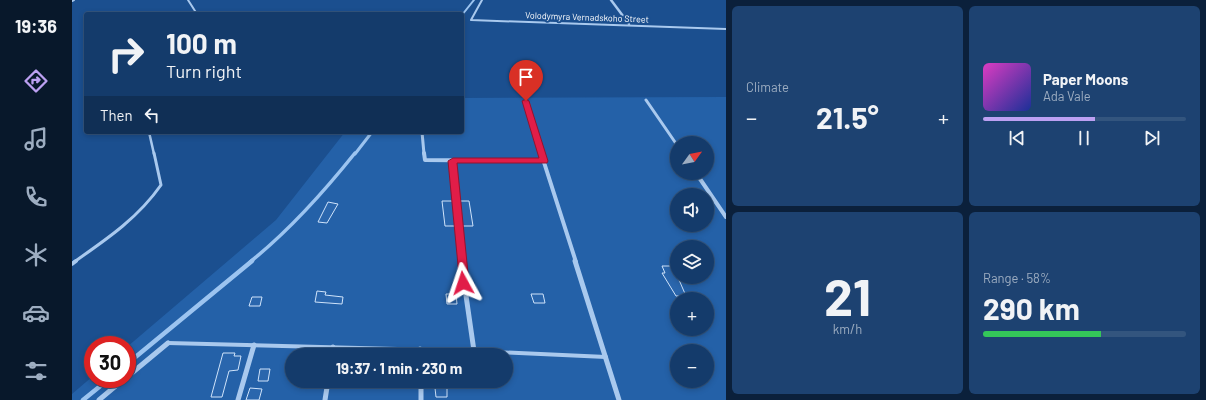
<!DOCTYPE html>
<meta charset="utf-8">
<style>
body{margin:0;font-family:Barlow,sans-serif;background:#1d4271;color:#f1f3f6;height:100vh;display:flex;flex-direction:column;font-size:15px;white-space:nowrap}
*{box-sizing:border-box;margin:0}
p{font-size:13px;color:#9dadc1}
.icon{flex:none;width:22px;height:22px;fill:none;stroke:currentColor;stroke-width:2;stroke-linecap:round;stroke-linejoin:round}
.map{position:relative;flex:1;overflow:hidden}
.sheet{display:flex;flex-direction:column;gap:6px;padding:6px;background:#0b203b;width:480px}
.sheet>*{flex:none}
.banner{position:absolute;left:12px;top:12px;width:380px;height:122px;border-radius:4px;box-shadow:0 2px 6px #0003,0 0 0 1px #33557e;background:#143b6b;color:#f1f3f6;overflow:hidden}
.needle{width:26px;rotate:57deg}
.tools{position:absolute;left:598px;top:136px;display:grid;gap:8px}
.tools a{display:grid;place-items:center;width:44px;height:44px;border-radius:50%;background:#143b6b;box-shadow:0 2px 6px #0003,0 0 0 1px #33557e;font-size:20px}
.speed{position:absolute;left:12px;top:336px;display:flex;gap:8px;font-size:20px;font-weight:700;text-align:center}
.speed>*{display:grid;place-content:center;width:52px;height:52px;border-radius:50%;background:#143b6b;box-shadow:0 2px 6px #0003,0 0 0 1px #33557e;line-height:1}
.speed .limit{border:6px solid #d22;background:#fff;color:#111}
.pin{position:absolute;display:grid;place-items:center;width:34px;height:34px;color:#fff;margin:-41px -17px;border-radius:50% 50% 50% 0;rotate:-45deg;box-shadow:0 0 4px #0007}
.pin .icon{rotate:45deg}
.me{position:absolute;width:44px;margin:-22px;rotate:355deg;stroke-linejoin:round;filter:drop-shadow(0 0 3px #0008)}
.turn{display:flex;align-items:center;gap:14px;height:84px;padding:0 16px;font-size:18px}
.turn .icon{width:52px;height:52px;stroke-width:2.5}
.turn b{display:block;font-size:28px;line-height:34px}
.then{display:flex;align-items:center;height:38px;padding:0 16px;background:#0003;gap:8px;font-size:15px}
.big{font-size:30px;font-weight:700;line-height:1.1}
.sheet .card{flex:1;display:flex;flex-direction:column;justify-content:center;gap:6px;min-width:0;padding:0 14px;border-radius:6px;background:#1d4271}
.sheet .dial{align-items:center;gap:0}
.dial b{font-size:52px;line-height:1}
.song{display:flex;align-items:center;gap:12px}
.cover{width:48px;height:48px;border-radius:6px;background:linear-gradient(135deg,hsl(310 70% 55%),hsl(230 70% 35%))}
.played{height:4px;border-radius:2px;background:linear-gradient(90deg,#bca0f2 55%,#33557e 55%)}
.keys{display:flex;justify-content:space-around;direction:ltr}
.heat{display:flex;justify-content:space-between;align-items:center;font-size:22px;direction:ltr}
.charge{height:6px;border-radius:3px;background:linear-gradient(90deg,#34c759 58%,#33557e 0)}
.sheet .tiles{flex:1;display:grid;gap:6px;grid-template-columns:repeat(2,1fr)}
.trip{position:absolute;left:213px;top:348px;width:228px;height:40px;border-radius:20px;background:#143b6b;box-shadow:0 2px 6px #0003,0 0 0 1px #33557e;font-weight:700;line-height:40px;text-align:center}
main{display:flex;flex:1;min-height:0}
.menu{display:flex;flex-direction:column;width:72px;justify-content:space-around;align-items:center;background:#08182b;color:#9dadc1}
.menu .icon{width:28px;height:28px}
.menu .current{color:#bca0f2}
.menu b{font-size:18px;color:#f1f3f6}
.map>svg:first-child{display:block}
.green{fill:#2461a8;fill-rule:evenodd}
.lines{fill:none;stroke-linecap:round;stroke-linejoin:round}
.stream-far3{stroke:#9cc4f0;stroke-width:2}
.stream-far2{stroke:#9cc4f0;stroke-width:3}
.stream-far1{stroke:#9cc4f0;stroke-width:3.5}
.stream{stroke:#9cc4f0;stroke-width:4.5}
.building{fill:#2a66ad;stroke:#cfe3fa}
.service-far3{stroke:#a9c9ee;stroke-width:2}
.service-far2{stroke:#a9c9ee;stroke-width:2.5}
.service-far1{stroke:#a9c9ee;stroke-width:3}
.service{stroke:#a9c9ee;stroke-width:4}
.minor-far3{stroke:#a9c9ee;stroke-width:2.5}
.minor-far2{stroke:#a9c9ee;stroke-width:3}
.minor-far1{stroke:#a9c9ee;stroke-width:4}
.minor{stroke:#a9c9ee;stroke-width:5}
.route{fill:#e11d48;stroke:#92132f}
.labels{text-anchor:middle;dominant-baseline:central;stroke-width:4;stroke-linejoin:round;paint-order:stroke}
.far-street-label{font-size:9px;fill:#fff;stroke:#1b4f8f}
</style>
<main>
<nav class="menu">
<b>19:36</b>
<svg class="icon current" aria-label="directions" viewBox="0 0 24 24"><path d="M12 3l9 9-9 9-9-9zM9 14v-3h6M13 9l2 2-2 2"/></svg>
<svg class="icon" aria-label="music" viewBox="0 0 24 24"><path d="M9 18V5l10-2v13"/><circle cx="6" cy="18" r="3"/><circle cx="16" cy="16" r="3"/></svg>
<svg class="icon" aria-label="phone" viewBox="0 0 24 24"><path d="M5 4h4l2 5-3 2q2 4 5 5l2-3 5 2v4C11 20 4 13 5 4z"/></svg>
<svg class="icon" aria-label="climate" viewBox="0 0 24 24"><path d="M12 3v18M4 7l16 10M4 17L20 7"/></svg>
<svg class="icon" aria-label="car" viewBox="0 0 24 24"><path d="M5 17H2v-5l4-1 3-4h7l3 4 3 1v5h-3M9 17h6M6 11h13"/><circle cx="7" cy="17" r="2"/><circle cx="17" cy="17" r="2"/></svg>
<svg class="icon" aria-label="filters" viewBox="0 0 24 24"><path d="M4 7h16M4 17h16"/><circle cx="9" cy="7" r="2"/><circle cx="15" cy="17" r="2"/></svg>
</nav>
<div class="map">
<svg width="654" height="400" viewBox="0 0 654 400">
<rect width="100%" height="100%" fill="#1b4f8f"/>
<path class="green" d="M654,97V400H0V394L21,376V379H55V347L204,220L273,132H390V98ZM605,143H635V173H605ZM605,195H635V225H605ZM605,247H635V277H605ZM605,299H635V329H605ZM605,351H635V381H605ZM220,355H434V381H220Z"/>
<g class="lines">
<path class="stream-far3" d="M390,15L402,0"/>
<path class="stream-far2" d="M283,154L300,132"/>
<path class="stream-far1" d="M178,262C218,230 251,193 283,153"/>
<path class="stream" d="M55,364L180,261
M11,400L37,379"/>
</g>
<path class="building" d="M370,201H381L383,226H373Z
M388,201H397L401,226H390Z
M256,202L266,204L255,223L246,222Z
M590,266H601L614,296H604L590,273H593Z
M245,291L254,292L253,295L271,297L270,304L243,302Z
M374,294H384L385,304H375Z
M459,294H471L473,303H462Z
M180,297H190L188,306H177Z
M151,353H163L162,356H169L166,370L157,371L150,397H139Z
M188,369H198L196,381H186Z
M178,388L190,389L187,400H174Z
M363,388H375V397H364Z"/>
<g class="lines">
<path class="service-far3" d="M116,0L125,14
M410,0L399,20L654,29
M0,1L2,0"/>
<path class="service-far2" d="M77,132L82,154"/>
<path class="service-far1" d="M2,262C35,239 66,218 89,185L82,153"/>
<path class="service" d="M0,264L4,261
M96,343L402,351L534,357"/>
<path class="minor-far3" d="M539,0L557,24"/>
<path class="minor-far2" d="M574,100L605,145
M453,101L470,154
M350,132L352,154"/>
<path class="minor-far1" d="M352,153L353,160L472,161
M469,153L504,262
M381,161L389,262
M624,173L654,217"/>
<path class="minor" d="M389,261L402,351
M503,261L547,400
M348,349V355
M260,355L261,347
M55,377L96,343
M349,381V400
M27,400L52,379
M166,400L182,345
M253,400L256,381"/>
</g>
<path class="route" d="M454,99L457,101L476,161L475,163H385L397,283L395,286H388L376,161L381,158H467L450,101Z"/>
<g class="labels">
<g class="far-street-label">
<text transform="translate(515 17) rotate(2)">Volodymyra Vernadskoho Street</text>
</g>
</g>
</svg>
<div class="tools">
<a><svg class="needle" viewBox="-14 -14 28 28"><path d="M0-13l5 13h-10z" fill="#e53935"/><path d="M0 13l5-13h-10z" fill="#9dadc1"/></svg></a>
<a><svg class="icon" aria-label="sound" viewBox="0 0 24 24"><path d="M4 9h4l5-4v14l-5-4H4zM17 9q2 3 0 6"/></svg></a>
<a><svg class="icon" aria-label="layers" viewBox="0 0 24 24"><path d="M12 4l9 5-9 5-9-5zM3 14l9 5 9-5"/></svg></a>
<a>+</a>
<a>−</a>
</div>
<div class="speed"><div class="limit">30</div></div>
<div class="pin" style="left:454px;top:101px;background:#d93025"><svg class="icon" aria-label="arrive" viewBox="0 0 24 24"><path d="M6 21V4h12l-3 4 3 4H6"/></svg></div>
<svg class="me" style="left:391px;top:283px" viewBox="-20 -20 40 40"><path d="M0-17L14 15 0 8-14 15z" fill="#e11d48" stroke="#fff" stroke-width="4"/></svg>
<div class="trip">19:37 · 1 min · 230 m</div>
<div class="banner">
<div class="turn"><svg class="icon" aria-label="right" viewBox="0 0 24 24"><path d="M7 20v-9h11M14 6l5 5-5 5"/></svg><div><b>100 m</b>Turn right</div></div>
<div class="then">Then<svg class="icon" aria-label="left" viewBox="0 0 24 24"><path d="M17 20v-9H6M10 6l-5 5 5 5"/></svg></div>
</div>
</div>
<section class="sheet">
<div class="tiles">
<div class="card"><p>Climate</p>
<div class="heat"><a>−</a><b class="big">21.5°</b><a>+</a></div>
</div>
<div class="card">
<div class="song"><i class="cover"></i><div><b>Paper Moons</b><p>Ada Vale</p></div></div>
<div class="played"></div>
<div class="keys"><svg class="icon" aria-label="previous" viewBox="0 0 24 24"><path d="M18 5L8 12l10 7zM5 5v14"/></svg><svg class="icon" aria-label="pause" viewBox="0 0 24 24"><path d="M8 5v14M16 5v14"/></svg><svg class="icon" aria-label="next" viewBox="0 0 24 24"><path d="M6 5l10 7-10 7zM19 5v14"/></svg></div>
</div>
<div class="card dial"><b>21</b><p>km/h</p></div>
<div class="card"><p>Range · 58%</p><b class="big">290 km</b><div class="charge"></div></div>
</div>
</section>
</main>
